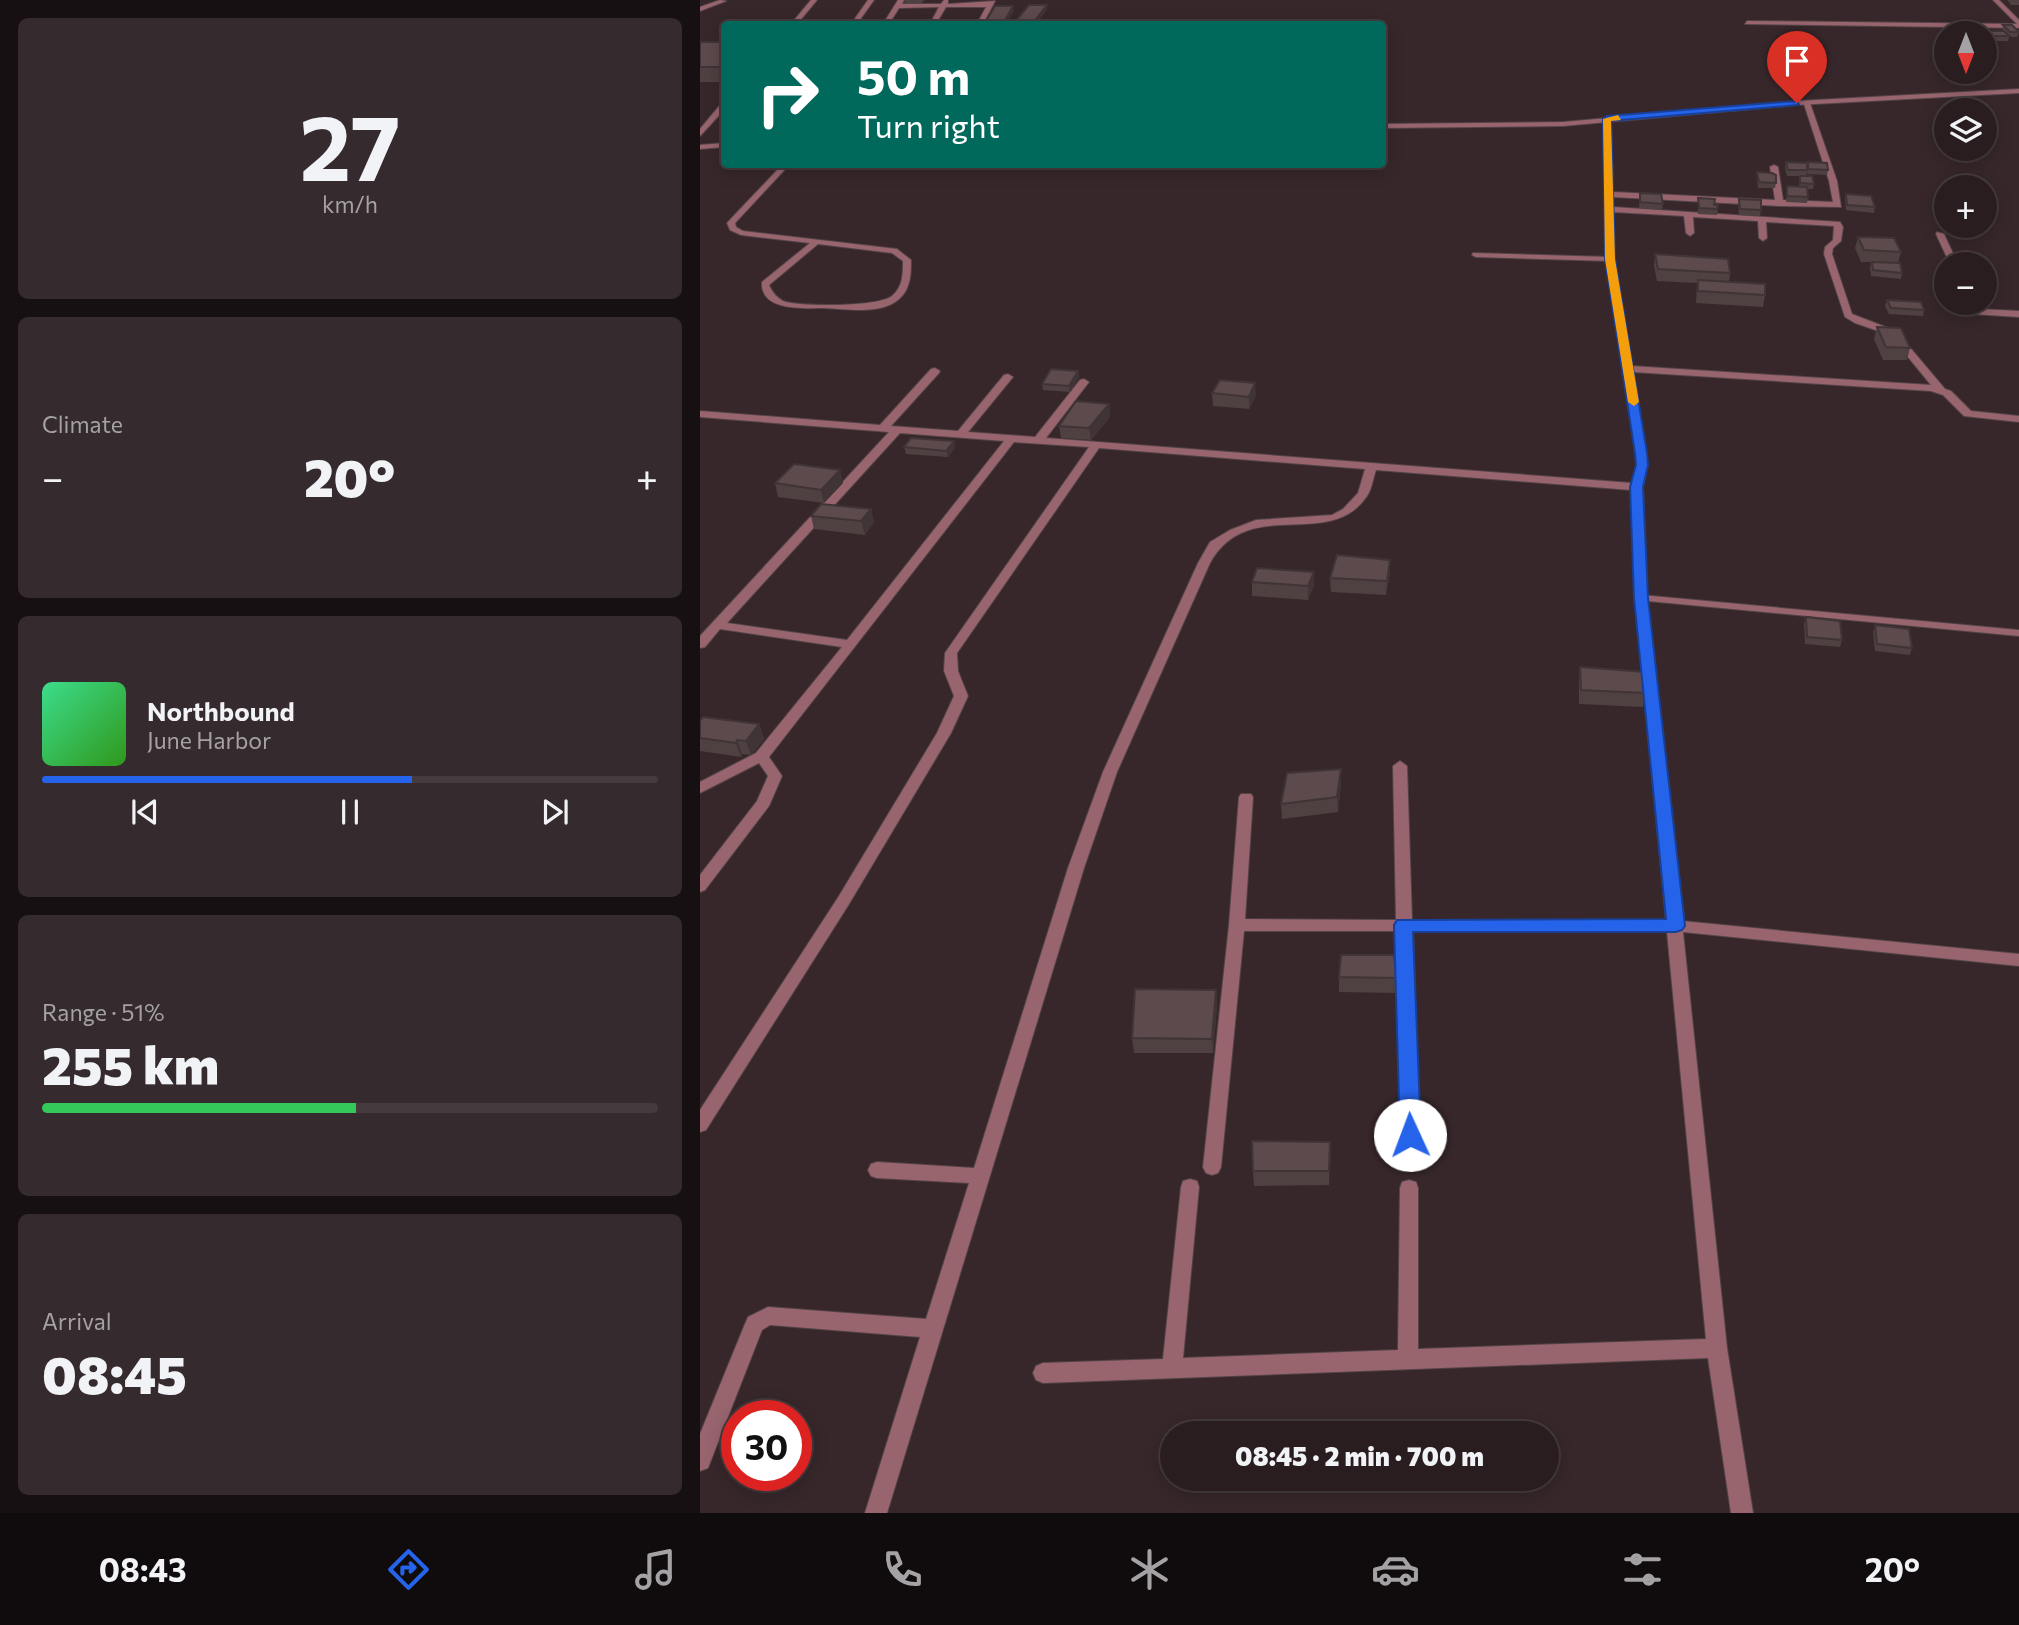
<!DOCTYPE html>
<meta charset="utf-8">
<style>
body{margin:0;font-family:Commissioner,sans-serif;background:#352a2d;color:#f1f3f6;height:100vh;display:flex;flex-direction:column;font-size:26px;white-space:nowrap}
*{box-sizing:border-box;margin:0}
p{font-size:23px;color:#a5a2a5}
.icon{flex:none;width:38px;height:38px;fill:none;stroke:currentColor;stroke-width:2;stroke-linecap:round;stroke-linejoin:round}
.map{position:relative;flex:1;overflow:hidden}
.drawer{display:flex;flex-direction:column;gap:18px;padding:18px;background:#171012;width:700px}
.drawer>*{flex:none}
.top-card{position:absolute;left:21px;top:21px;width:665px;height:147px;border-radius:7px;box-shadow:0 4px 18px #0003,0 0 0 2px #453b3e;background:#00695c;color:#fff;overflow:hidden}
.needle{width:46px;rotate:180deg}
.tools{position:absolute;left:1234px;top:21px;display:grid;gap:14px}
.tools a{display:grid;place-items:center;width:63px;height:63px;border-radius:50%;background:#291d20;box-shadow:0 4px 18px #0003,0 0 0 2px #453b3e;font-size:35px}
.speed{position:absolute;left:21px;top:1400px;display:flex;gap:14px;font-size:35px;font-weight:700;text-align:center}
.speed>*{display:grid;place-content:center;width:91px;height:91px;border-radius:50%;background:#291d20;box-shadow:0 4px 18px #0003,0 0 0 2px #453b3e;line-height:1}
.speed .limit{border:10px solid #d22;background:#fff;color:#111}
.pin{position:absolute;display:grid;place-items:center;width:60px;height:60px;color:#fff;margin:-72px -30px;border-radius:50% 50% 50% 0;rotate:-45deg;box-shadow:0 0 7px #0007}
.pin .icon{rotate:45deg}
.me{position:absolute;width:77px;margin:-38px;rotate:358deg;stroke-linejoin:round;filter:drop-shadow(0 0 5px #0008)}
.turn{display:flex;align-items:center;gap:24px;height:147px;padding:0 21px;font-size:32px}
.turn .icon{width:91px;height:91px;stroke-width:2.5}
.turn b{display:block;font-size:49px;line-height:60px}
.big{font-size:52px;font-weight:800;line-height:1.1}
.drawer .tile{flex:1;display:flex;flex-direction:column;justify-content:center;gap:10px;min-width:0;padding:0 24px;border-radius:10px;background:#352a2d}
.drawer .dial{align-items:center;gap:0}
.dial b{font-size:91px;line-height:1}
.song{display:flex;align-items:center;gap:21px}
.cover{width:84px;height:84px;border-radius:10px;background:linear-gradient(135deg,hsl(150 70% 55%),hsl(110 70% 35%))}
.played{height:7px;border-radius:4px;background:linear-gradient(90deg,#2563eb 60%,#453b3e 60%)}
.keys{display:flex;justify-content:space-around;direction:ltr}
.heat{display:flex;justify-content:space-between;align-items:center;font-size:38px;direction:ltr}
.charge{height:10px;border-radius:5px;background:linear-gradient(90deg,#34c759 51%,#453b3e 0)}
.trip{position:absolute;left:460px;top:1421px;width:399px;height:70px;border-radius:35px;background:#291d20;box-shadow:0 4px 18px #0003,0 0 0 2px #453b3e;font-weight:800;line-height:70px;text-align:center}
.menu{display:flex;height:112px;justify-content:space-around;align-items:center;background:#100c0d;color:#a5a2a5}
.menu .icon{width:49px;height:49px}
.menu .selected{color:#2563eb}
.menu b{font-size:32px;color:#f1f3f6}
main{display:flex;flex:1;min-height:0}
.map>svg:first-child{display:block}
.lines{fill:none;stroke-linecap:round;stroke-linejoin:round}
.service-casing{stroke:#544447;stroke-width:2}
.minor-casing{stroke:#544447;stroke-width:2}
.tertiary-casing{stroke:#544447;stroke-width:2}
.service{fill:#98656f;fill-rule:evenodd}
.minor{fill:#98656f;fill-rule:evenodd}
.tertiary{fill:#98656f;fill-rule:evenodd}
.wall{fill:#4f4042}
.shaded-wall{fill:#403436}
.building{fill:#5c4a4d;stroke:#403436;stroke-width:2}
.route{fill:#2563eb;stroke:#184099;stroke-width:2}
.slow{fill:#f59e0b}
</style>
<main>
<section class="drawer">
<div class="tile dial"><b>27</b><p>km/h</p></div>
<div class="tile"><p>Climate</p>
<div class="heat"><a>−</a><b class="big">20°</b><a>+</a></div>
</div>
<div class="tile">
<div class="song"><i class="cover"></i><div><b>Northbound</b><p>June Harbor</p></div></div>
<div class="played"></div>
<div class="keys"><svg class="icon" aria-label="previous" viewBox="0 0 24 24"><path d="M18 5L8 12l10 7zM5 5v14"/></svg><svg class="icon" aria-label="pause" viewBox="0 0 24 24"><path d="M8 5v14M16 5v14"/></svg><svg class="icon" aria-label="next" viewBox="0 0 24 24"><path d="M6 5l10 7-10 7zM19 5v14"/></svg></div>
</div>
<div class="tile"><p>Range · 51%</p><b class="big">255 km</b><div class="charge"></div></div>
<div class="tile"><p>Arrival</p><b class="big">08:45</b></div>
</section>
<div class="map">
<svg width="1319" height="1513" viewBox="0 0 1319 1513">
<rect width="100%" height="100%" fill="#37272a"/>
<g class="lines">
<g class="service-casing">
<path id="service" d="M1047,21L1319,24V28L1045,24Z
M83,164H90L35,223L36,227L43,231L197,249L211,260C211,271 211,282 205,292C189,317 149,309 124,308C105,308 60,312 62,282L110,243L41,235L30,230L27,223ZM118,244L192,253L203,261C203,274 203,287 192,296C178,307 99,307 83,301C76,297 72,292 69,285Z
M773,253L910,257L914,259L910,261L776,257L772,255Z
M941,595L1319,630V636L937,600L936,598L937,596Z"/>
</g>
<g class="minor-casing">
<path id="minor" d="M20,0L26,1L0,11V7Z
M111,0H117L97,24H91Z
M168,0H174L157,24H151Z
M198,0H204L202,4H241L244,0H248V4L295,1L283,24H277L286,7H246L236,24H230L239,7L199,8L189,24H183Z
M1103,101L1110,103L1137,181L1141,207L1080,206L913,197V207L1140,222L1143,227L1141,241L1133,248L1132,254L1152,314L1196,331L1245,389L1251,391L1271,411L1319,416V422L1264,416L1243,395L1231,391L933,372L947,465L943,487L947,598L982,921L1319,954V966L983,932L1027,1348L1053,1513H1031L1008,1358L343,1383L336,1380L333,1373L336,1366L343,1363L463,1359L481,1187L483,1181L490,1179L497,1181L499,1187L483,1358L698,1350L700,1188L702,1182L709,1180L716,1182L718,1188V1349L1006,1339L967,932L713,931L720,1161L717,1166L711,1169L705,1166L702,1161L697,931H544L521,1167L518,1173L512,1175L506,1173L503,1167L529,925L539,797L541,794H551L553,797L545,919L696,920L693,766L700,761L707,766L712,920H966L935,598L931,490L676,470C673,478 672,489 667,496C630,552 548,494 510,563L417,772L384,868L187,1513H165L220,1337L70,1325L62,1330L8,1468L0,1471V1434L45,1324L48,1317L68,1307L226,1319L269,1183L177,1178L171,1176L168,1170L171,1164L177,1162L274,1168L368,868L403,772L498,563L510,542L530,530L556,520L632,515L643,509L658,493L665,469L399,448L257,653L258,671L268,696L251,733L149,904L6,1130L0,1132V1110L139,896L237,733L254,696L244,671L245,653L389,447L314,442L69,757L82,776L69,806L5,890L0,892V875L57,801L68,776L59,763L0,793V782L56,753L142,647L20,629L5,647L0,648V636L189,432L0,417V411L180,425L231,369L235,368L240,371L239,373L191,426L258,431L304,375L308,374L313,377L268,432L335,437L380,380L384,379L389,382L346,438L932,483L937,465L936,453L906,259L903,119L907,117L911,119L913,192L1075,200L1070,167L1074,165L1078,167L1083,200L1133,202L1129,181ZM913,212L984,216L986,233L990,236L994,233L993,217L1058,221L1059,238L1063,241L1067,238L1066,222L1134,226L1133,240L1125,247L1124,254L1145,317L1155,323L1190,335L1231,385L932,366L914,259ZM200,433L304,441L147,640L27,623Z
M21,104H24V110L0,136V129Z
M1237,232L1244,234L1258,264H1250L1236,234Z
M1266,303H1275L1279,309L1319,311V317L1272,314Z"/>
</g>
<g class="tertiary-casing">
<path id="tertiary" d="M1293,0H1299L1319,20V26Z
M1319,89V93L1097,105L863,126L682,128V124L863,122L1097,101Z
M24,143V147L0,149V145Z"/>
</g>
<use href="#service" class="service"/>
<use href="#minor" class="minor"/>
<use href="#tertiary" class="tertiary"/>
</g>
<path class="wall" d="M204,0H224L222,3H205Z
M1307,0H1319V5H1311Z
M1303,25L1319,32L1317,37H1309L1308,41H1291L1286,36L1287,31H1303L1302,30Z
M0,42H24V82H0Z
M1086,162L1128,170L1127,175L1107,174V170L1106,176H1087L1085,168Z
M1057,172L1076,183L1075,188H1058L1057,178Z
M1100,176L1114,184L1113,189H1107L1108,197L1107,203L1086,202L1087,186L1099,187Z
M940,193L963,204L962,210L939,208Z
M1146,194L1175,207L1174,213L1146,210L1145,199Z
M998,198L1014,205H1018L1017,215L998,214Z
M1039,199L1061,210L1060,216L1039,215L1038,204Z
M1158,237L1201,252L1198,263L1202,273L1201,279L1171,276L1170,268L1171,262H1161L1155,248Z
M955,254L1030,273L1029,282L1065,295L1063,307L996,303L997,283L957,281L954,266Z
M1187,300L1224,310L1223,316L1189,314L1185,306Z
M1177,327L1210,348L1207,360H1183L1174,339Z
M378,371L379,377L370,392L343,390L342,384Z
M512,393L556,395L549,409L513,406Z
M409,404L410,417L391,440L361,438L359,426Z
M204,447L255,448L248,457L206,454Z
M75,483H143L124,503L78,497Z
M171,509L174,522L165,535L114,529L111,516Z
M614,572V585L608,600L552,596V582Z
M690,573L686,595L631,592L630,578Z
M1106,617L1142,640L1140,647L1105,644L1104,624Z
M1175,625L1212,648L1210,655L1175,651L1173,632Z
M880,667L945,693L943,707L879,704V681Z
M0,721L59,724L64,739L51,755L42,754L41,757L0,751Z
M641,784L638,812L582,819L581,804Z
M639,977L697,978L696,993L639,992Z
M516,990L517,1005L513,1053H434L432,1038Z
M630,1142L629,1185L554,1186L553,1171Z"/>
<path class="shaded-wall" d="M347,5V10L336,24H332Z
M313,6L314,11L306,24H303Z
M378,371L379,377L370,392L369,386Z
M555,383L556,395L549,409V397Z
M409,404L410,417L391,440L389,428Z
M254,441L255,448L248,457L246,451Z
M140,470L143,483L124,503L121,490Z
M171,509L174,522L165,535L161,521Z
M690,560V573L686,595L687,581Z
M614,572V585L608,600V586Z
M59,724L64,739L51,755L46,741Z
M37,740L42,754L41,757L36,743Z
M641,769V784L638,812L637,797Z
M516,990L517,1005L513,1053L512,1039Z
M630,1142L631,1156L629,1185V1171Z"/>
<path class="building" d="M329,5H347L332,24H313Z
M295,6H313L303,24H284Z
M103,23H121L120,24H102Z
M1303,25H1312L1319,32H1310Z
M1287,31H1304L1309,36H1292Z
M0,42H24V64L22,67H0Z
M1086,162L1107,163V170H1088Z
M1108,162L1127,163L1128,170L1108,169Z
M1057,172L1072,173L1076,175V183L1059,182Z
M1100,176H1112L1114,184L1100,183Z
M1087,186L1107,187L1108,197L1087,196Z
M940,193L961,194L963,204L940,202Z
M1146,194L1171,196L1175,207L1147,205Z
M998,198L1015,199L1014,205H1018L1017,209L999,208Z
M1039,199L1061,200V210L1040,209Z
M1158,237L1194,238L1201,252L1164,250Z
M955,254L1028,259L1030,273L958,269Z
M1172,262L1200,263L1202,273L1173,270Z
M998,280L1065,284V295L998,291Z
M1187,300L1221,302L1224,310L1191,308Z
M1177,327L1201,328L1210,348L1186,347Z
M351,369L378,371L369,386L342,384Z
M520,380L555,383L549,397L512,393Z
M376,401L409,404L389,428L359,426Z
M211,438L254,441L246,451L204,447Z
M94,464L140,470L121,490L75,483Z
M121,504L171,509L161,521L111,516Z
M637,555L690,560L687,581L630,578Z
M557,568L614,572L608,586L552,582Z
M1106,617L1140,621L1142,640L1107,637Z
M1175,625L1209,629L1212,648L1177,644Z
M880,667L945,672V693L881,690Z
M3,717L59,724L46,741L37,740L36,743L0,738V721Z
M641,769L637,797L581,804L587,773Z
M641,955H694L697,978L639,977Z
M435,989L516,990L512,1039L432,1038Z
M552,1141L630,1142L629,1171H553Z"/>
<path class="route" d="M1097,101L1099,105L911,121L915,259L947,453L948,465L943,487L948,598L985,926L982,930L976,932H713L721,1135L718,1141L710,1144L703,1141L700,1135L694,925L697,920L966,919L934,598L930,487L936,465L935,453L905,259L903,119L907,116Z"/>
<path class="slow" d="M918,115L921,120L911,121L915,259L939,402L934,406L928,402L905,259L903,119Z"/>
</svg>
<div class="tools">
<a><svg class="needle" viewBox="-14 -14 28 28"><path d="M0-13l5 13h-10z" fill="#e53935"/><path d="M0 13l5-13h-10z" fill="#a5a2a5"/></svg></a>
<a><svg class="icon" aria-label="layers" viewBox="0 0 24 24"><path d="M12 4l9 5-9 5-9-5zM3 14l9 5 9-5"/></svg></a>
<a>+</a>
<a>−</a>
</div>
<div class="speed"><div class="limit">30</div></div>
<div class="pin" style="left:1097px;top:103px;background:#d93025"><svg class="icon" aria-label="arrive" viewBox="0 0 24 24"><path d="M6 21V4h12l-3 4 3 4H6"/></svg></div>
<svg class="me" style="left:710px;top:1135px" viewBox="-20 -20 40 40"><circle r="19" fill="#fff"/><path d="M0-13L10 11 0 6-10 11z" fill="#2563eb"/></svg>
<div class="trip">08:45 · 2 min · 700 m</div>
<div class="top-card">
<div class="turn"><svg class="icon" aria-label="right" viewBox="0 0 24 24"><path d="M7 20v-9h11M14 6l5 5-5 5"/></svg><div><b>50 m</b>Turn right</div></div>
</div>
</div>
</main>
<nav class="menu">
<b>08:43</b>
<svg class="icon selected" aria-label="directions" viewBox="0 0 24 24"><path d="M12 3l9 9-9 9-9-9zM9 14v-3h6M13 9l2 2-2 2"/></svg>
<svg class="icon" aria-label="music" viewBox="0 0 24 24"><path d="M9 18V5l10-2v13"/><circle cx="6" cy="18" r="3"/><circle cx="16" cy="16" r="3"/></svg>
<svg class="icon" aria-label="phone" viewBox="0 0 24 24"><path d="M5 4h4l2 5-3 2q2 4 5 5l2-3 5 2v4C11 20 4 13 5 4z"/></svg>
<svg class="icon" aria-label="climate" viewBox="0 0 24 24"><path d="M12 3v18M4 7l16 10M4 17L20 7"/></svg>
<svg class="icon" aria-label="car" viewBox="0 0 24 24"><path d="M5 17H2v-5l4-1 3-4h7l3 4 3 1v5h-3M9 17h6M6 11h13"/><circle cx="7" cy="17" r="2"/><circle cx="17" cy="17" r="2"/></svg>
<svg class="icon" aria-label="filters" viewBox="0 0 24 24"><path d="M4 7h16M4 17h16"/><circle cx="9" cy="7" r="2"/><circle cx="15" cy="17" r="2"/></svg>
<b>20°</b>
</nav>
